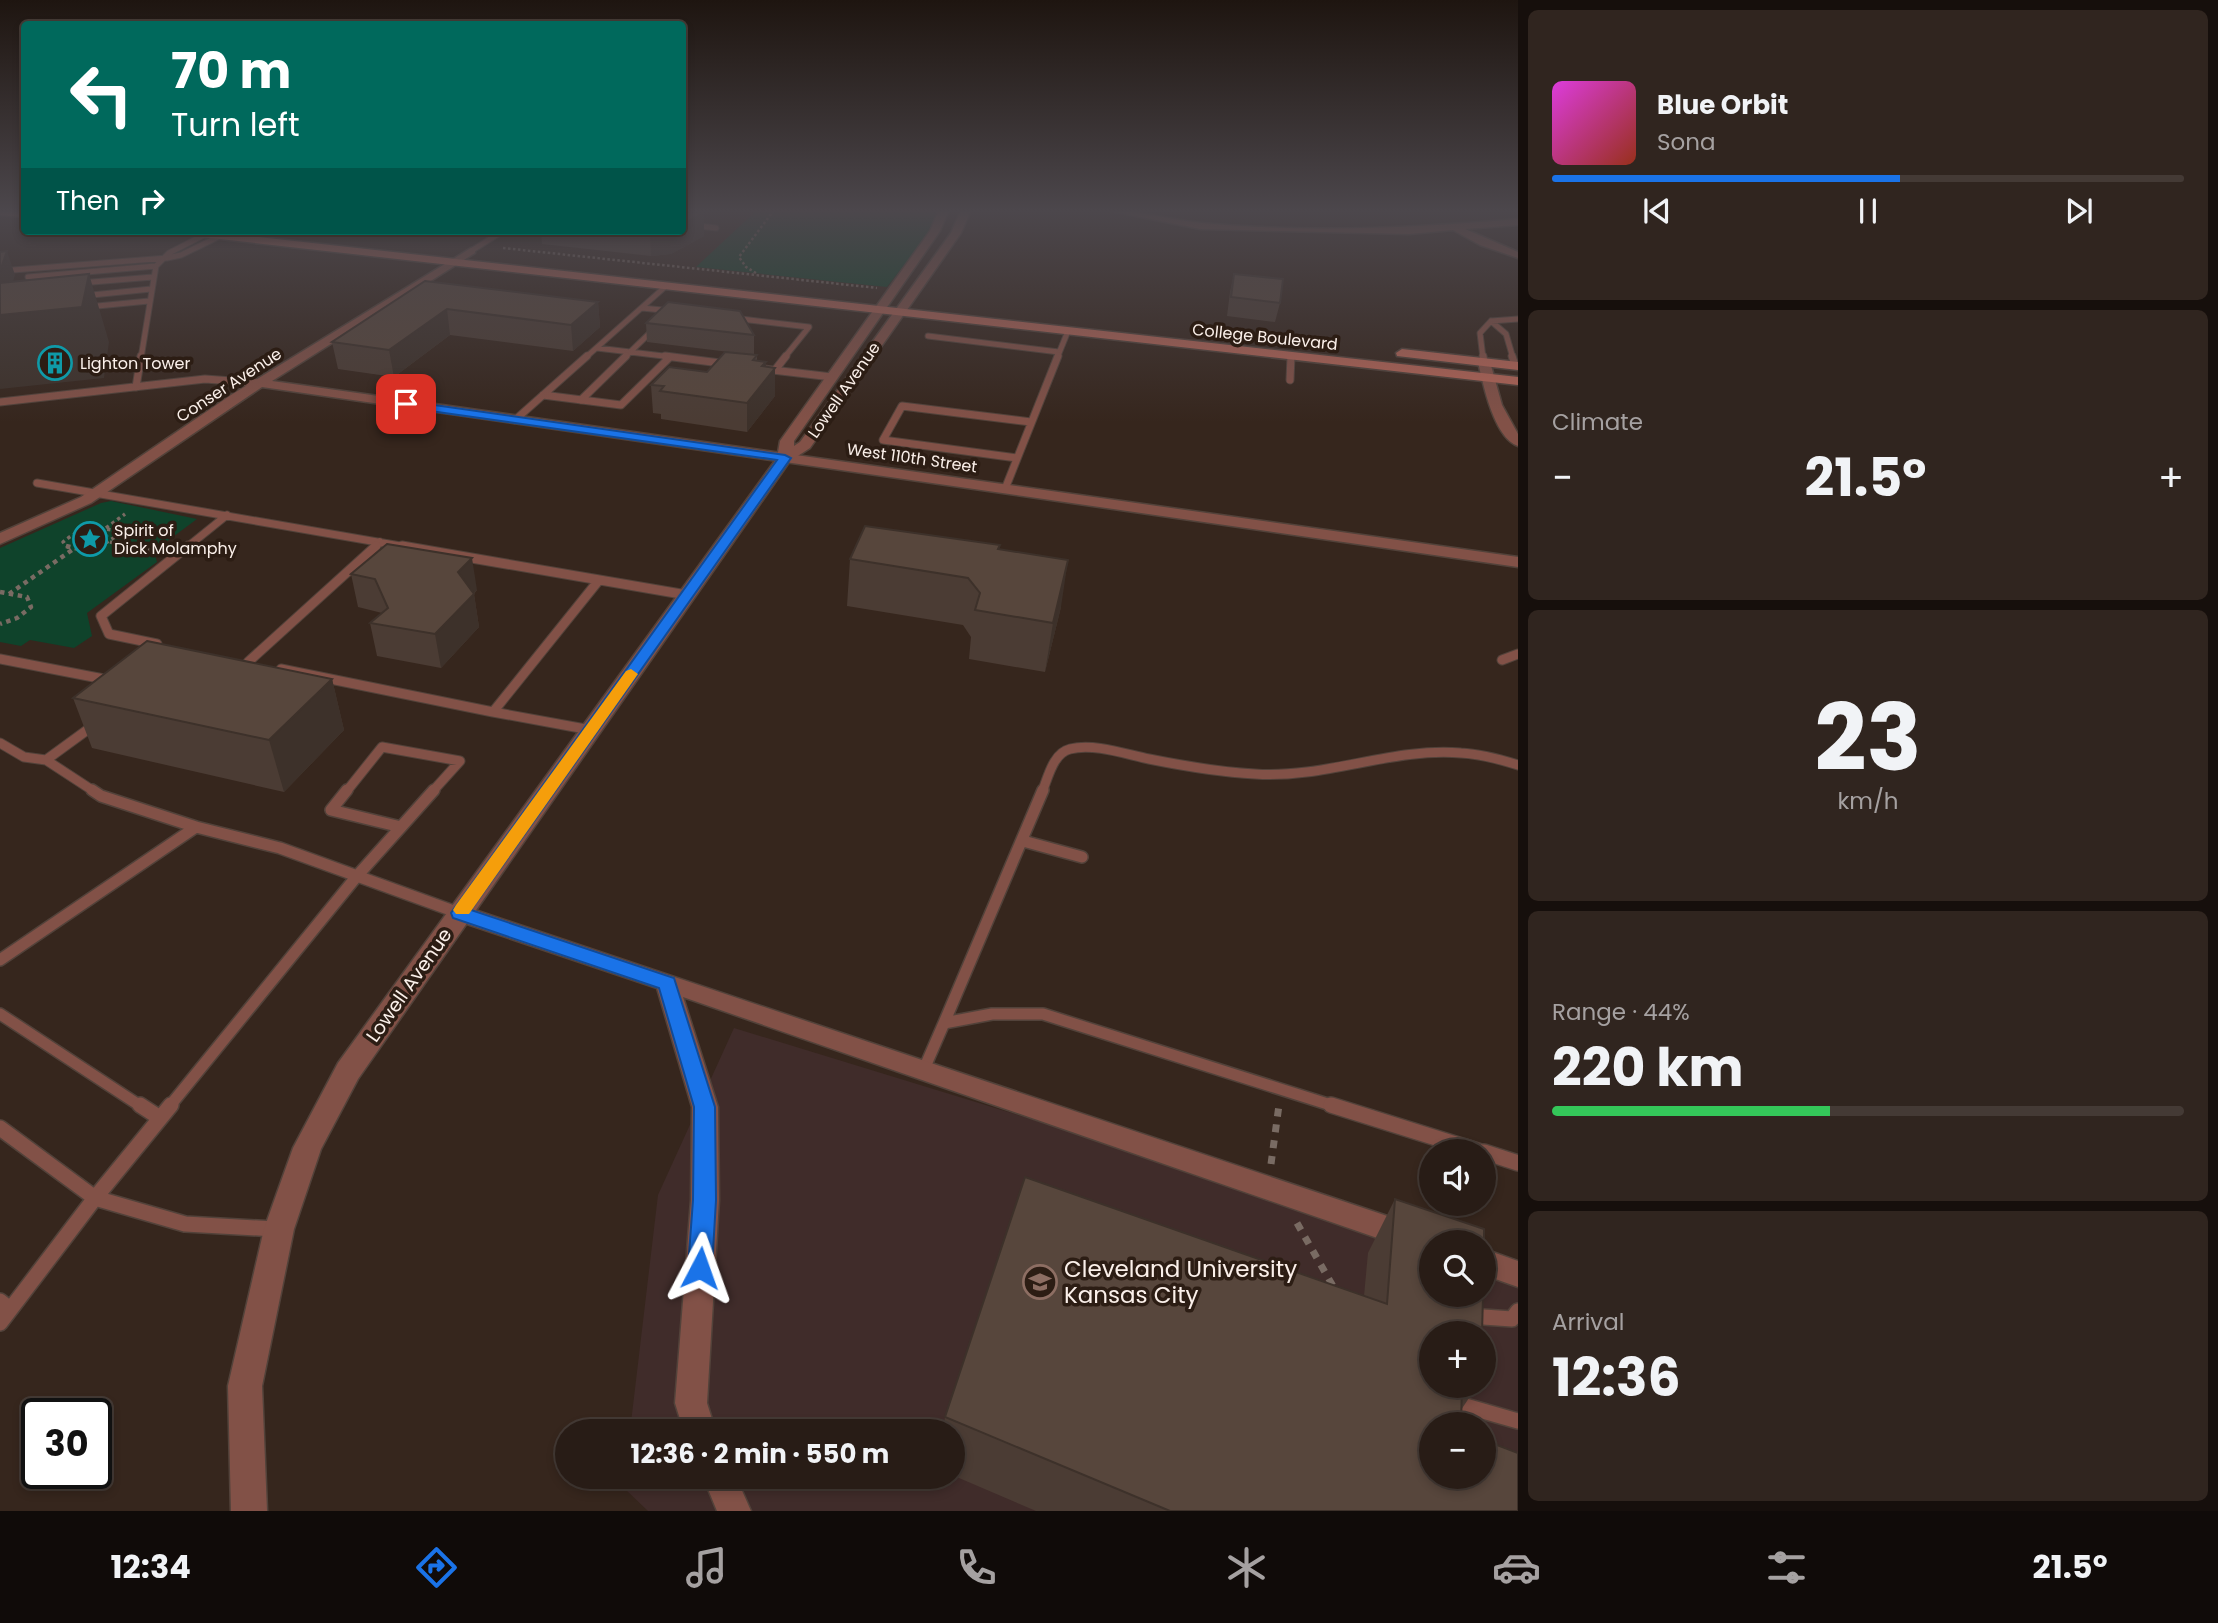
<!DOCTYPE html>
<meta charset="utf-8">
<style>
body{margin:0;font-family:Poppins,sans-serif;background:#30251f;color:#f1f3f6;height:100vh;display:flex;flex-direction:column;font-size:26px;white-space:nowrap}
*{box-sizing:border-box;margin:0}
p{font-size:23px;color:#a5a1a1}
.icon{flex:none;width:38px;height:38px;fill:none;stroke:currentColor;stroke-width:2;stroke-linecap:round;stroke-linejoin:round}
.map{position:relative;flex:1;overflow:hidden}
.sheet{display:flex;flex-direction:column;gap:10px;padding:10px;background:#160f0c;width:700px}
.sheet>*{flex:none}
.guide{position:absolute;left:21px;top:21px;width:665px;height:214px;border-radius:7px;box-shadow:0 4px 10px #0003,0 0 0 2px #443a35;background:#00695c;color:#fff;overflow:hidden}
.controls{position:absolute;left:1419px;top:1139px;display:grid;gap:14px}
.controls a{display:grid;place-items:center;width:77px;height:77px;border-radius:50%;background:#281c16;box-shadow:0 4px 10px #0003,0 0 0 2px #443a35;font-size:35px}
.speed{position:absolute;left:21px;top:1398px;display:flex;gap:14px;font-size:35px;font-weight:700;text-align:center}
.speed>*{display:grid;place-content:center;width:91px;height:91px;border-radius:50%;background:#281c16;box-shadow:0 4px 10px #0003,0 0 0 2px #443a35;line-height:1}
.speed .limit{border:4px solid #111;border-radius:10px;background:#fff;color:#111}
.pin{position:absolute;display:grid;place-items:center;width:60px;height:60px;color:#fff;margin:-30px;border-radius:14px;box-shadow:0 4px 10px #0006}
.me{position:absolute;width:77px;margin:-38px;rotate:4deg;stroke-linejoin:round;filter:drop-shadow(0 0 5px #0008)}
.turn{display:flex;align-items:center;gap:24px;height:147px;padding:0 35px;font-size:32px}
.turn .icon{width:91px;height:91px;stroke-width:2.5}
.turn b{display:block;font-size:49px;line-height:60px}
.then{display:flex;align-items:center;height:66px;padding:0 35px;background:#0003;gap:14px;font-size:26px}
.big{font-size:52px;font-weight:700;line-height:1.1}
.sheet .card{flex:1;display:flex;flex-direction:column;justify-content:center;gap:10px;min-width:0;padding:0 24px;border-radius:10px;background:#30251f}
.sheet .dial{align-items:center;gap:0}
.dial b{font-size:91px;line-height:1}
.song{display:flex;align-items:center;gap:21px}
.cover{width:84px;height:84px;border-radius:10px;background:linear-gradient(135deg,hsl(300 70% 55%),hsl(10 70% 35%))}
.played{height:7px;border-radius:4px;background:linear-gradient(90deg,#1a73e8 55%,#443a35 55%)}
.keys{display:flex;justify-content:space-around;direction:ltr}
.heat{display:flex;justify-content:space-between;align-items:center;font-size:38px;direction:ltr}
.charge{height:10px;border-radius:5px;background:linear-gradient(90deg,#34c759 44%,#443a35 0)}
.trip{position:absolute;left:555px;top:1419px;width:410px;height:70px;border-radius:35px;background:#281c16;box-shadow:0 4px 10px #0003,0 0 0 2px #443a35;font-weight:700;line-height:70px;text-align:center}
.tab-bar{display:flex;height:112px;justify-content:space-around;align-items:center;background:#100b09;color:#a5a1a1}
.tab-bar .icon{width:49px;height:49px}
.tab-bar .selected{color:#1a73e8}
.tab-bar b{font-size:32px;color:#f1f3f6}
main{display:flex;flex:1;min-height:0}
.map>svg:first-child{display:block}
.education{fill:#402c2a;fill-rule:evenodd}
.green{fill:#0f432b}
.water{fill:#075f60}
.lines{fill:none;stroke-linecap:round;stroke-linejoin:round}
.service-far4-casing{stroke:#52423a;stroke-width:7}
.service-far3-casing{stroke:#52423a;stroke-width:9}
.service-far2-casing{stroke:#52423a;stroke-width:11}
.service-far1-casing{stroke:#52423a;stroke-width:14}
.service-casing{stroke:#52423a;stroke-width:18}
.minor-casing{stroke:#52423a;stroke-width:3}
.tertiary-casing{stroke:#52423a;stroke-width:3}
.secondary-casing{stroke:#52423a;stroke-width:3}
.path-far3{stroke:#796b63;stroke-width:2.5;stroke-dasharray:2.5 2.5;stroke-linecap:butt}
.path-far2{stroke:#796b63;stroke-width:3.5;stroke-dasharray:3.5 3.5;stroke-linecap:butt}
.path-far1{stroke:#796b63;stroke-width:4.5;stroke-dasharray:4.5 4.5;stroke-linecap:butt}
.path{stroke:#796b63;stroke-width:7;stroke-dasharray:8 8;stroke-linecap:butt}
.service-far4{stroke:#825147;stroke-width:5}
.service-far3{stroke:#825147;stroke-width:7}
.service-far2{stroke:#825147;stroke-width:9}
.service-far1{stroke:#825147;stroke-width:11}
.service{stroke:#825147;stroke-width:15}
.minor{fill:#825147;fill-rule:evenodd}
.tertiary{fill:#825147;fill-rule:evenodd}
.secondary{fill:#b26456;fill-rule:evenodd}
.wall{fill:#4b3c34}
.shaded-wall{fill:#3d312a}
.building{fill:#57463c;stroke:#3d312a;stroke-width:2}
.route{fill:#1a73e8;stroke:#114b97;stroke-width:2}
.slow{fill:#f59e0b}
.labels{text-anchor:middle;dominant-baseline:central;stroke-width:7;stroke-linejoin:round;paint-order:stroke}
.far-street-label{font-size:16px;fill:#fbf0ea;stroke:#2c1d14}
.far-poi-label{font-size:16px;fill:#fbf0ea;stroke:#2c1d14;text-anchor:start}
.street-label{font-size:19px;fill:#fbf0ea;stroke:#2c1d14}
.near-poi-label{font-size:23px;fill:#fbf0ea;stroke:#2c1d14;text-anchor:start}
</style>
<main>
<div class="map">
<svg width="1518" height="1511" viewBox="0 0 1518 1511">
<rect width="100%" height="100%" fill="#36261d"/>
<path class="education" d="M734,1028L1432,1242V1295H1484V1259L1518,1269V1511H648L624,1488L625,1477H952V1432L630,1431L658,1195ZM1432,1334H1484V1386H1432ZM1432,1424H1484V1477H1432Z"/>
<path class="green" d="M757,210H940L932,229L887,287L696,267Z
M111,501L197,519L154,551L157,562L87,613L92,636L74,648L30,640L21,646L0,642V548L101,503Z"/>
<path class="water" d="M104,530L109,536C101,546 82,551 72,542L81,533Z"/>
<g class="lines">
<g class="service-far4-casing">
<path id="service-far4" d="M682,224L716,228
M471,251L503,231
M0,271L167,258L181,255L220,236
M28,277L156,266
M80,283L153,277
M82,296L151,289
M87,307L149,301
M642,308L672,311
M733,318L809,327L784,358
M1491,321L1506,334L1513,358
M928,336L1059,352
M597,348L680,358
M141,358L156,266L169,253L206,234
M585,358L666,286
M624,358L656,327
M1057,358L1068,331
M1483,358L1480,333L1491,321L1518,319"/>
</g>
<g class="service-far3-casing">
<path id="service-far3" d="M665,356L728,364
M1483,356L1484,362
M1512,356L1515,365
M764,369L832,377
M775,370L786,356
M1290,380L1291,356
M136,387L141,356
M543,395L621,405L670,357
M581,400L626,356
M0,402L205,379L260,383
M515,420L587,356
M1017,458L883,440L902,406L1031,422
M37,483L412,548
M1005,489L1058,356
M186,548L227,515
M374,548L380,542"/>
</g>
<g class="service-far2-casing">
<path id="service-far2" d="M402,546L687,595
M157,644L109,634L101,616L188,546
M0,659L109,680
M1502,660L1518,654
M248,662L376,546
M281,669L493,712
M591,730L493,712L599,580
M0,743L24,757L46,760L94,725
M46,760L95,792
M346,792L382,747L460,761L432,792
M1042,792C1048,778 1053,753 1070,749C1094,743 1125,754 1149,759C1184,766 1219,772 1255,774C1325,779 1393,747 1461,753C1481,754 1499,759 1518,765"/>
</g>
<g class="service-far1-casing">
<path id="service-far1" d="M92,790L101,796L196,827
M347,790L331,810L401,827
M401,827L434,790
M1023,841L1082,857
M0,960L196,827L280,848L459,913
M0,1014L142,1107
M944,1023L1043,790
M924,1069L944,1023L992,1014H1043L1337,1107
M169,1107L357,876L401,827"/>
</g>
<g class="service-casing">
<path id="service" d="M140,1105L160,1118
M1331,1105L1481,1152
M0,1128L95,1198L171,1105
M1484,1152L1518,1163
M0,1301L10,1309
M1469,1316L1512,1319L1518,1311
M0,1323L95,1198L185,1224L275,1229
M1462,1405L1518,1421"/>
</g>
<g class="minor-casing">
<path id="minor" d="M1106,210C1139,210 1170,220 1202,223C1307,233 1413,228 1518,219V225L1465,229L1518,252V258L1480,245L1453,230L1409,234L1200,229Z
M471,248L475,249V253L272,381L1518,557V567L262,387L91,503L0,544V533L81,497L231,395Z
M1484,358L1490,362L1502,405L1518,434V446C1494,438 1483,384 1478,362Z
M460,905L1432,1231L1442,1235L1445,1242H1432V1257L683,997L718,1107L719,1200L707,1403L716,1432H684L675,1403L691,1200L692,1107L657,988L452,919L449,913L452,907Z
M1484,1249L1518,1261V1287L1484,1275Z
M703,1477H736L751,1511H717Z"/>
</g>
<g class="tertiary-casing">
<path id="tertiary" d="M939,210H949L940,231L794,441V446L800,442L951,233L961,210H971L961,233L810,448L790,461L358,1079L321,1149L294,1229L262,1386L267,1511H231L228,1386L264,1229L293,1148L338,1063L777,458L780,441L930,231Z"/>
</g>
<g class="secondary-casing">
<path id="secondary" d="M0,210L24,211V217L0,215Z
M170,231H204L1518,377V385L175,234Z
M1402,349L1518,362V370L1397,356L1396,353Z"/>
</g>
<path class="path-far3" d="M503,248L877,288
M756,273L746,267L739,257L774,210"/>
<path class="path-far2" d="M106,528L125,514
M110,542L138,548
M69,548L63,542C80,528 91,527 113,530L115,537L98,548
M155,548L163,542"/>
<path class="path-far1" d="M66,546L84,550L102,546
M130,546L155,551
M152,550L158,546
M0,592L27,597L31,607L17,618L0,624
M9,594L72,550"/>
<path class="path" d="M1271,1164L1279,1105
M1297,1223L1334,1288"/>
<use href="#service-far4" class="service-far4"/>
<use href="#service-far3" class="service-far3"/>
<use href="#service-far2" class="service-far2"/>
<use href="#service-far1" class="service-far1"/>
<use href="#service" class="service"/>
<use href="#minor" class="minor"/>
<use href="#tertiary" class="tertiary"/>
<use href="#secondary" class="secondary"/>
</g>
<path class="wall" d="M704,213V236L671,254L651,256L542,244L541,231H682Z
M1234,274L1280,303L1275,322L1227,316L1230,292Z
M425,281L598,302L600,327L573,351L450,335L394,377L338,369L332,342Z
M668,302L754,335V355L647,342L646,323Z
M757,355V360L766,367L775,396L747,432L661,419V414L653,413L651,385L707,372Z
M1000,545L999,549L1061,607L1045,672L969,659L971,637L963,625L847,606L850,559Z
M351,574L477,590L474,594L479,627L441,668L377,656L370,623L382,613L358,607Z
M332,679L344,730L284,792L92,748L73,698Z
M1395,1199L1432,1386H1477L1461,1410L1432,1424L1518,1511H1036L952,1475V1432H943L945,1417L1364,1296L1368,1253Z"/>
<path class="shaded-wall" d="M704,213V236L671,254L651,256L650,233L682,231V224Z
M7,251L15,275L3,314H0V271Z
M89,274L109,342L104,378L0,389V315Z
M598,302L600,327L573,351L571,325Z
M447,309L450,335L394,377L389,350Z
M766,362V380L775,368V396L747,432V403L762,366Z
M472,558L477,590L463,605L458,572Z
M1068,560L1061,607L1045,672L1053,623Z
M474,594L479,627L441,668L435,634Z
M332,679L344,730L284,792L269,740Z"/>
<path class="building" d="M682,211L704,213L682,224Z
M633,231H667L650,233Z
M7,251L0,271V252Z
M89,274L82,307L0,315V283Z
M1234,274L1283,279L1280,303L1231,297Z
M425,281L598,302L571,325L447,309L389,350L332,342Z
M668,302L740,311L754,335L646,323Z
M725,352L757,355L753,360L766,362L762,366L775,368L747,403L660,391L664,386L651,385L669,367L707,372Z
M865,526L1000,545L998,549L1068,560L1053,623L975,610L980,593L968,578L850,559Z
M387,544L472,558L458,572L474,594L435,634L370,623L388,608L375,579L351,574Z
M147,641L332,679L269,740L73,698Z
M1025,1177L1387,1304L1395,1199L1484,1229V1253V1242H1432V1295H1483L1482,1334H1432V1386H1462L1461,1424H1432V1477H1484V1440L1518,1453V1511H1170L945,1417Z"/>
<linearGradient id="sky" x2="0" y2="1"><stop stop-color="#1e1510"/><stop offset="0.5" stop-color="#4c474c"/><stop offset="1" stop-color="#4c474c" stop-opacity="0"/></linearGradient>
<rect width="1518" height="422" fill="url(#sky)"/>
<path class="route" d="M406,401L785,455L791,458L471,910L674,978L715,1107L716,1200L712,1268L708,1276L700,1279L692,1276L688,1268L693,1200L694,1107L659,988L453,918L451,913L777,460L402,407L401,404Z"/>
<path class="slow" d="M631,669L638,674L469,914H456L453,910L456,905L626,671Z"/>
<defs>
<g id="building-ring" transform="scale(1.75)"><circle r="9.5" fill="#2c1d14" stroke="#0f9aa8" stroke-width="1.5"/><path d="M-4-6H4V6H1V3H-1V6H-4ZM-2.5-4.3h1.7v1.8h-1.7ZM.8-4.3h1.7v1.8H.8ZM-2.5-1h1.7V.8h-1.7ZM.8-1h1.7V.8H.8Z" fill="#0f9aa8"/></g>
<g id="sight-ring" transform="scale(1.75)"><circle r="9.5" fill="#2c1d14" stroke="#0f9aa8" stroke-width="1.5"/><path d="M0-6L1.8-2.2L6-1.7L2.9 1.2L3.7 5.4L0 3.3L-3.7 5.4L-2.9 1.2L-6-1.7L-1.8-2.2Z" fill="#0f9aa8"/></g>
<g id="university-ring" transform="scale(1.75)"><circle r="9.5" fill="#2c1d14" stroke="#8d6e63" stroke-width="1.5"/><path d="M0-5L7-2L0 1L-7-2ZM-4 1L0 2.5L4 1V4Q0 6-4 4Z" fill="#8d6e63"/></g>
</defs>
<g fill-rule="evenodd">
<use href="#building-ring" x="55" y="363"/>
<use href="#sight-ring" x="90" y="539"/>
<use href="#university-ring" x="1040" y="1282"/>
</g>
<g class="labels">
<g class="far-street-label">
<text transform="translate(1265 337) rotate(6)">College Boulevard</text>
<text transform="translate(229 385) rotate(-33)">Conser Avenue</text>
<text transform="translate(844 390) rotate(-55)">Lowell Avenue</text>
<text transform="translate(912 458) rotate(8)">West 110th Street</text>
</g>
<g class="far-poi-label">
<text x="80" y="363">Lighton Tower</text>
<text x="114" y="530">Spirit of<tspan x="114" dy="18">Dick Molamphy</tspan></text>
</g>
<g class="street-label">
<text transform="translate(409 985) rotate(-55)">Lowell Avenue</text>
</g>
<g class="near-poi-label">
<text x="1064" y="1269">Cleveland University<tspan x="1064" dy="26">Kansas City</tspan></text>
</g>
</g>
</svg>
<div class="controls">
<a><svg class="icon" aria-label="sound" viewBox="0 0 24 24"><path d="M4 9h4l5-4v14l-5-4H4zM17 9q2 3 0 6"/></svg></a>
<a><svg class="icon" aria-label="search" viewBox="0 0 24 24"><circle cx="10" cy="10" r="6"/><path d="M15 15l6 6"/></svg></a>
<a>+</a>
<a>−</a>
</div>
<div class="speed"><div class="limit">30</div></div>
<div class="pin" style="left:406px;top:404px;background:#d93025"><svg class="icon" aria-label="arrive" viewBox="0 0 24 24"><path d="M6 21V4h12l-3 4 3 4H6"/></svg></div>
<svg class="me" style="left:700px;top:1268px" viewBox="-20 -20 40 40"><path d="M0-17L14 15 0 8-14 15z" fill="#1a73e8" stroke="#fff" stroke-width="4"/></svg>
<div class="trip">12:36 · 2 min · 550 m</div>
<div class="guide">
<div class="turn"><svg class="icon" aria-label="left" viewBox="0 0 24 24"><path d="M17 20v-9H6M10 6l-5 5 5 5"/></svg><div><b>70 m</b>Turn left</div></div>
<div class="then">Then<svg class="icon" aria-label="right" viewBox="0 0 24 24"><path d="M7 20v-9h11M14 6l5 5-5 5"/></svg></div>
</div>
</div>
<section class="sheet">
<div class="card">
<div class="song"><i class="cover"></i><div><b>Blue Orbit</b><p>Sona</p></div></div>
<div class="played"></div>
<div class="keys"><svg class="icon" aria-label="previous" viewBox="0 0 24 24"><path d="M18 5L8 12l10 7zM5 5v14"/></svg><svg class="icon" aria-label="pause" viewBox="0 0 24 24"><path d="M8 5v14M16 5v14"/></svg><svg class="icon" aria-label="next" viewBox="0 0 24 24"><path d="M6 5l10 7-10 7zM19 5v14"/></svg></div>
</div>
<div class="card"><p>Climate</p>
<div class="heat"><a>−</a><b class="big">21.5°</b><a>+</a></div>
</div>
<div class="card dial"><b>23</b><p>km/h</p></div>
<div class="card"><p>Range · 44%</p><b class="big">220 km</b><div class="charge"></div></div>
<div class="card"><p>Arrival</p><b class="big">12:36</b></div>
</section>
</main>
<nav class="tab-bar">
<b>12:34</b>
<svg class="icon selected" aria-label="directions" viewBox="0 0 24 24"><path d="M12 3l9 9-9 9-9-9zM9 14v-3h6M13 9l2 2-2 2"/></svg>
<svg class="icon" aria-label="music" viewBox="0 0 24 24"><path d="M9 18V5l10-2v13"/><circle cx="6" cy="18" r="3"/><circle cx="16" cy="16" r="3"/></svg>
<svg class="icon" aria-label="phone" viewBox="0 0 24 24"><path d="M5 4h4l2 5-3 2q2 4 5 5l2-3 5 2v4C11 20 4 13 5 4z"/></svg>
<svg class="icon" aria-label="climate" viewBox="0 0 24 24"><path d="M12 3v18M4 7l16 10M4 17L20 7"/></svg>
<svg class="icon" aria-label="car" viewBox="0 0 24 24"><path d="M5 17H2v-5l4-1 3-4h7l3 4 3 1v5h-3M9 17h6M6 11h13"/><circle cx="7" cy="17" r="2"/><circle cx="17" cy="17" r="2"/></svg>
<svg class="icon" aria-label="filters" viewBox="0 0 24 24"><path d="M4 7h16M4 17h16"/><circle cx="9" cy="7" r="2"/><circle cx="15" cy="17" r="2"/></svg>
<b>21.5°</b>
</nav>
